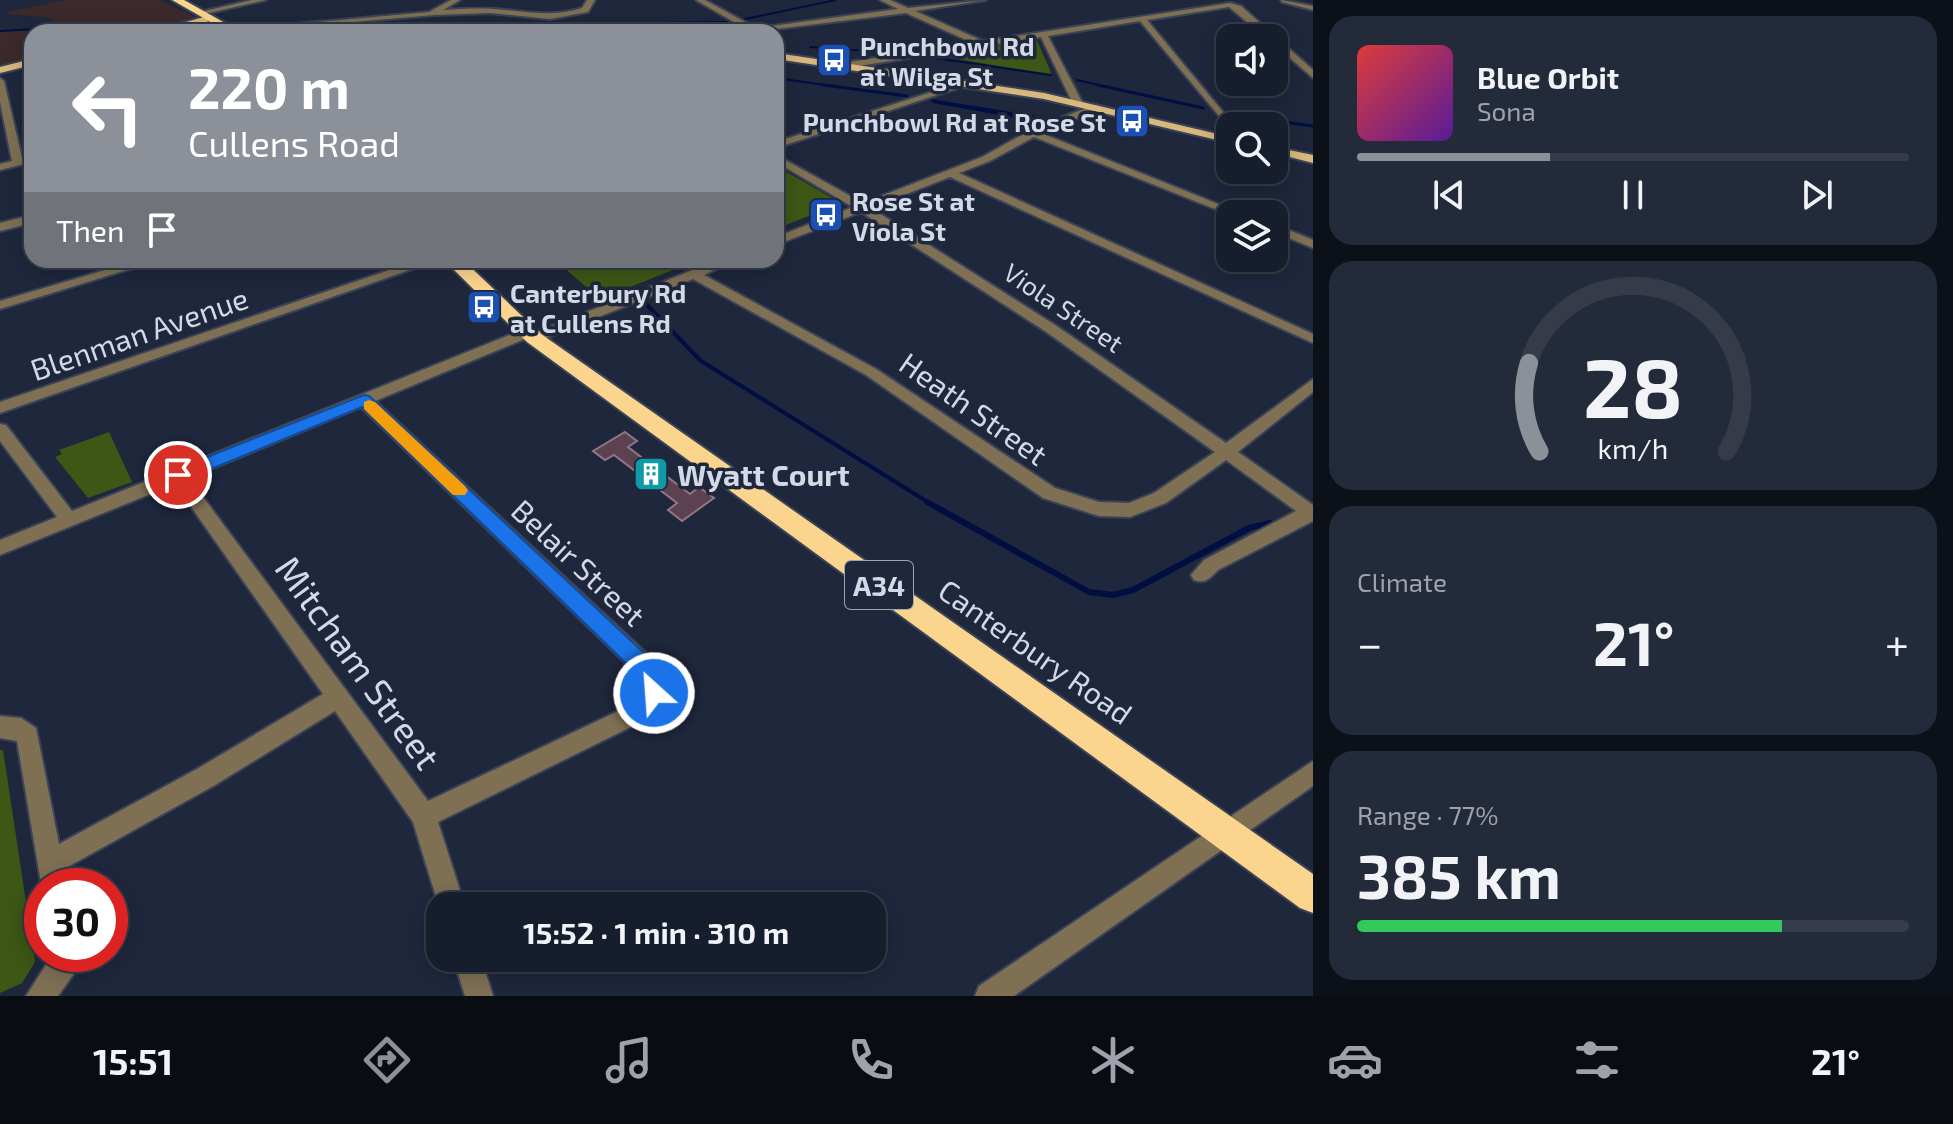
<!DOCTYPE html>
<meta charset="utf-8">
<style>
body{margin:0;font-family:"Exo 2",sans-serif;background:#232a39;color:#f1f3f6;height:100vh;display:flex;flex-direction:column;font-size:30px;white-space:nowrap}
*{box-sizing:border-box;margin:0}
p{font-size:26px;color:#9ea2aa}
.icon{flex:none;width:44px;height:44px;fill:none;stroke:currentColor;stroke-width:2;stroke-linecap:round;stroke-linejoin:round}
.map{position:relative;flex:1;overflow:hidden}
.details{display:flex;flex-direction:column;gap:16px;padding:16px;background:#0c1019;width:640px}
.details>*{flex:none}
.top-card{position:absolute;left:24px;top:24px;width:760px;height:244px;border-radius:24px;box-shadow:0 4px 20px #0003,0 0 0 2px #353b49;background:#8c9099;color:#fff;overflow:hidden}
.fabs{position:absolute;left:1216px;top:24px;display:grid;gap:16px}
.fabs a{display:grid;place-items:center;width:72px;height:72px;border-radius:16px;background:#161d2d;box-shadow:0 4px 20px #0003,0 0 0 2px #353b49;font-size:40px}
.speed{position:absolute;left:24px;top:868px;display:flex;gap:16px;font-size:40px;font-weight:700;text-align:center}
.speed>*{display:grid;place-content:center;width:104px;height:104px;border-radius:50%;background:#161d2d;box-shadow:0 4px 20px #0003,0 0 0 2px #353b49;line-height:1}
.speed .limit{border:12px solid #d22;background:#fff;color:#111}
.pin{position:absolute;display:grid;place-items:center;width:68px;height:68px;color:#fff;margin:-34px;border:4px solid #fff;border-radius:50%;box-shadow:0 2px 8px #0007}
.me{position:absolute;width:88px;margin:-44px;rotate:334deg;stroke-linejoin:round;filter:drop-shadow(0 0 6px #0008)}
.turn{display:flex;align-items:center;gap:28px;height:168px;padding:0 32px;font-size:36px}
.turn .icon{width:104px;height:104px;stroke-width:2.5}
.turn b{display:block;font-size:56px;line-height:68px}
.then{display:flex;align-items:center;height:76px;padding:0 32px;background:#0003;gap:16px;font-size:30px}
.big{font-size:60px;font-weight:700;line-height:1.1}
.details .widget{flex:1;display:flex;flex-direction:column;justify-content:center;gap:12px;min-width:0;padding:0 28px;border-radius:24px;background:#232a39}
.details .dial{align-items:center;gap:0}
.dial svg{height:208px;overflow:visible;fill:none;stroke:#353b49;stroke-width:7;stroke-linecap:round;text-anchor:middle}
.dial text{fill:#f1f3f6;stroke:none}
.song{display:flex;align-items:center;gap:24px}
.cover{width:96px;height:96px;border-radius:12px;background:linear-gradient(135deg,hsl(0 70% 55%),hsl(270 70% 35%))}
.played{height:8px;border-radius:4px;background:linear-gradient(90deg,#8c9099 35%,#353b49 35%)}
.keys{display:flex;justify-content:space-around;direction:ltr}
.heat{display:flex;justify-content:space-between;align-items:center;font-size:44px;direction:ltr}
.charge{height:12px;border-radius:6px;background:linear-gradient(90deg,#34c759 77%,#353b49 0)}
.trip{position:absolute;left:426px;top:892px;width:460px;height:80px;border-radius:24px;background:#161d2d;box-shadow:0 4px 20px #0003,0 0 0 2px #353b49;font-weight:700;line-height:80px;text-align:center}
.tab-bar{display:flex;height:128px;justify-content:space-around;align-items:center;background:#090c12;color:#9ea2aa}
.tab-bar .icon{width:56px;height:56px}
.tab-bar .selected{color:#8c9099}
.tab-bar b{font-size:36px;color:#f1f3f6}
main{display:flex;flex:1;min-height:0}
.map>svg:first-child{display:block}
.industrial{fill:#3c292c}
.green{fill:#3d5715}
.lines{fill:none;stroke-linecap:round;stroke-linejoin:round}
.stream-far3{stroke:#000e41;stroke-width:2}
.stream-far2{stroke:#000e41;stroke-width:3}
.stream-far1{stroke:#000e41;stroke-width:4}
.stream{stroke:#000e41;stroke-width:6}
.canal{fill:#000e41;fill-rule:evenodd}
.building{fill:#5c4250;stroke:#937686;stroke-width:2}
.minor-casing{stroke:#3b4357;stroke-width:4}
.major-casing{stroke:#3b4357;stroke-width:4}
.highway-casing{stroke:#3b4357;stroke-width:4}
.minor{fill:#7f7054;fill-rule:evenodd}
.major{fill:#d8b87d;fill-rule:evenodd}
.highway{fill:#fbd58d;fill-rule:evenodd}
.route{fill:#1a73e8;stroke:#114b97;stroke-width:2}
.slow{fill:#f59e0b}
.labels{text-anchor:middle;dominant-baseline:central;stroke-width:7;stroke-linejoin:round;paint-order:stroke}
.far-poi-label{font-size:26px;font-weight:bold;fill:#d3d9e7;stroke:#1e273c;text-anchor:start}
.far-street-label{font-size:26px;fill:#d3d9e7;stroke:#1e273c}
.shield{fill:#1e273c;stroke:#9da4b4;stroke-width:2}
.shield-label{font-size:28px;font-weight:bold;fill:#d3d9e7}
.street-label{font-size:30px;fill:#d3d9e7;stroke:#1e273c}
.poi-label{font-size:30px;font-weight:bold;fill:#d3d9e7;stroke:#1e273c;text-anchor:start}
.near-street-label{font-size:36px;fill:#d3d9e7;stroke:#1e273c}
</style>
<main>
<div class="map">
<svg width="1313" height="996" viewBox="0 0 1313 996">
<rect width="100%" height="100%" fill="#1e273c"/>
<path class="industrial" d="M66,0H159L196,17L147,31L63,26L49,18L3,13Z
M68,28L136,32H32V59L0,67V32Z"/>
<path class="green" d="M1036,38L1052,75L934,55Z
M776,166L841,203L776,229Z
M555,260H698L600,299Z
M109,432L132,482L88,498L55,457L62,454L59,450Z
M0,750H3L35,962L22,983L0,993Z"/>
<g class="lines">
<path class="stream-far3" d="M745,19L836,0
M0,31L76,27L146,32
M580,32L661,23L728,22
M810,47L898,53
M928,57L1051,75
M776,78L839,87
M1077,80L1107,87"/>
<path class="stream-far2" d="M824,85L907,96
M1098,85L1203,108
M1232,115L1313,126"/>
<path class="stream-far1" d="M647,305L701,361L931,504"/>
<path class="stream" d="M927,502L1089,592L1113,595L1133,590L1249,528L1270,523"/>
<path class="canal" d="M930,99L1043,117L1047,120L1043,123L933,103Z"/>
</g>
<path class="building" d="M625,432L637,441L628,447L690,494L699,487L714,498L682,521L668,510L677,503L614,455L605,460L593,451Z"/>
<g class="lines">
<g class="minor-casing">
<path id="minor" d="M252,0H266L200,15L196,13Z
M451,0H460L443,10C460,9 477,8 494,9C524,11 553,18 582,8L587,0H595L588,12L550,19L490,13L435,15L236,32L228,30L429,12Z
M696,0H705L756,28L898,9L880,0H890L908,8L986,0L915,11L983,41L1230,3L1241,6L1313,70V78L1274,44V38H1266L1229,7L1147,20L1233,124L1235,126H1230V129L1140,21L1048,36L1083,104L1078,107L1073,104L1041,37L846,68L843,63L973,43L906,13L751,32Z
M1281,0L1313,6V10L1282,2Z
M776,42L780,44L781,56L777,59Z
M0,78L4,81L22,158L32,156V162L0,170V164L12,161L0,102Z
M963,82L970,84L776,148V142Z
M1095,105L1098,106V110L1041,133L1243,214L1230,215L1034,137L990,161L959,173L1313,334V343L950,177L871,208L1055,325L1226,443L1313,379V392L1238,452L1313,505V521L1218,570C1210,578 1206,584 1194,580L1191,575L1204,560L1296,511L1226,460L1166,503L1130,517L1099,516L1043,498L866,375L693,279L539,341L534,342L527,338L375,401L648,655C667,677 667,698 647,719L438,822L465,906H440V910L413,822L335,711L215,785L64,869L67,886H42V889L17,741L0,738V716L21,718L36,728L59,844L197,769L323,694L175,484L0,555V540L57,517L0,441V424L6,425L72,511L522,330L527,329L534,333L718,260H735L704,275L876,369L1055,488L1099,502L1129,503L1154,493L1215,452L1045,331L861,212L776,245V237L853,207L776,162V155L863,203L982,157L1038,126ZM361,407L632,669C644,682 643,692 631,705L428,801L189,478Z
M32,215V223L0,231V223Z
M1274,224L1313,240V248L1274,232Z
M139,260H159L0,309V301Z
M419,260H438L0,413V402Z
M1313,761V786L1014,996H975L979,986Z
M50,954H78L73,975L58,996H26L49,960Z
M453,958H481L493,996H465Z"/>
</g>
<g class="major-casing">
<path id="major" d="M211,15L214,20L165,32H150Z
M776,53L1044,93L1230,137V143L1044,99L776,59Z
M32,59V65L0,73V67Z
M1274,147L1313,155V163L1274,153Z"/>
</g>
<g class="highway-casing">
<path id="highway" d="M172,0H184L241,32H228Z
M444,260H463L541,334L1313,874V913L1300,908L527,342Z"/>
</g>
<use href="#minor" class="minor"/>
<use href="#major" class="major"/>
<use href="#highway" class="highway"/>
</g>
<path class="route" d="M364,395L369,396L657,665L665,693L662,700L654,703L646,700L639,676L632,669L362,407L184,480L178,481L169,475L172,471Z"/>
<path class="slow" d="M369,400L375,402L465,486L468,490L465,495H453L364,409V402Z"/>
<defs>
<g id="bus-square" transform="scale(1.8)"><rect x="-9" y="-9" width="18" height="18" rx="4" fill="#1a4fb4" stroke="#1e273c"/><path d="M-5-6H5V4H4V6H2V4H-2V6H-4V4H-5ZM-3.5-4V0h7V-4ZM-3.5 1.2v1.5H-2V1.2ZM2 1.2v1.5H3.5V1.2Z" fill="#fff"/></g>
<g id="building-square" transform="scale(1.8)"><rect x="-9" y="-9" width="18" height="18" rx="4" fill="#0f9aa8" stroke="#1e273c"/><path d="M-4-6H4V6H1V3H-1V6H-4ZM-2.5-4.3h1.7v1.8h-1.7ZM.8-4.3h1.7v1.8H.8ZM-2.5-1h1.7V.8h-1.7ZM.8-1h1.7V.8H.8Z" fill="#fff"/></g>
</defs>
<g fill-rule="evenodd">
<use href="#bus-square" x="834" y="60"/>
<use href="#bus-square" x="1132" y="121"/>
<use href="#bus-square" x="826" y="215"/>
<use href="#bus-square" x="484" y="307"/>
<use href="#building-square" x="651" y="474"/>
</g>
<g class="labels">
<g class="far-poi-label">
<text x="860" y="45">Punchbowl Rd<tspan x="860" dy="30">at Wilga St</tspan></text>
<text x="1106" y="121" text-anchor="end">Punchbowl Rd at Rose St</text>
<text x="852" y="200">Rose St at<tspan x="852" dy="30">Viola St</tspan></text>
<text x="510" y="292">Canterbury Rd<tspan x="510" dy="30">at Cullens Rd</tspan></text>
</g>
<g class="far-street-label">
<text transform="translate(1064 307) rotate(34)">Viola Street</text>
</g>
<rect class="shield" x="845" y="561" width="68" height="48" rx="6"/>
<g class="shield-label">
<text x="879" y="585">A34</text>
</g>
<g class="street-label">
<text transform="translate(139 333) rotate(-19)">Blenman Avenue</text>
<text transform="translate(974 408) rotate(35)">Heath Street</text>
<text transform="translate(579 562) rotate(43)">Belair Street</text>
<text transform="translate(1036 651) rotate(35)">Canterbury Road</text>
</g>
<g class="poi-label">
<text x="677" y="474">Wyatt Court</text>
</g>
<g class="near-street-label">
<text transform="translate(359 662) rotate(54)">Mitcham Street</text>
</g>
</g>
</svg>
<div class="fabs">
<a><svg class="icon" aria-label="sound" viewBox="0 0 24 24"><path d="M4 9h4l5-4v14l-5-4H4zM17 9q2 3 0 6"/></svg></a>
<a><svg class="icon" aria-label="search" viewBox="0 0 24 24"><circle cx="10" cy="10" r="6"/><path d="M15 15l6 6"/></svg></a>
<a><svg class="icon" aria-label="layers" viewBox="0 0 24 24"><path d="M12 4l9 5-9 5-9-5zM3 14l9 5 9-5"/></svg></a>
</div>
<div class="speed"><div class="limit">30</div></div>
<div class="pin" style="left:178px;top:475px;background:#d93025"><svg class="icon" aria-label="arrive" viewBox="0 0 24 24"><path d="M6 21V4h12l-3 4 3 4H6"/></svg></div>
<svg class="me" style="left:654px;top:693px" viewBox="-20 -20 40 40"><circle r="17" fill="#1a73e8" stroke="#fff" stroke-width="3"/><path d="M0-11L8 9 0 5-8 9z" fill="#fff"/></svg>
<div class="trip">15:52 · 1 min · 310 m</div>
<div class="top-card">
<div class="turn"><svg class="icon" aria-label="left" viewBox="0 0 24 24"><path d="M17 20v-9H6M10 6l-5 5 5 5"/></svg><div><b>220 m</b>Cullens Road</div></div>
<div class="then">Then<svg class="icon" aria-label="arrive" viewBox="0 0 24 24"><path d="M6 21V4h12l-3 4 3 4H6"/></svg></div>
</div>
</div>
<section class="details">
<div class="widget">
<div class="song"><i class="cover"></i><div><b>Blue Orbit</b><p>Sona</p></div></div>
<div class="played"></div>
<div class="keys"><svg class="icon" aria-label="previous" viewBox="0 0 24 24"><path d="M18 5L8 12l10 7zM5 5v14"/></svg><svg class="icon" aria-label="pause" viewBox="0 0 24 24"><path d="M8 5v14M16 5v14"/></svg><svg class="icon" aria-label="next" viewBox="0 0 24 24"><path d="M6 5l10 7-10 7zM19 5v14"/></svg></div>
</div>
<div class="widget dial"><svg viewBox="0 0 100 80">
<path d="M14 69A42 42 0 1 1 86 69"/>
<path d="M14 69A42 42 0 0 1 10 35" stroke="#8c9099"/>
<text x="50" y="56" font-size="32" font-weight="700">28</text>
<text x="50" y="72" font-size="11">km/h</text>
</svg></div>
<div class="widget"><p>Climate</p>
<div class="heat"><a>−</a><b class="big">21°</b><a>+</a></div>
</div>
<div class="widget"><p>Range · 77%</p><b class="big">385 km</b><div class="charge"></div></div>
</section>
</main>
<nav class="tab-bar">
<b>15:51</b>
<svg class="icon selected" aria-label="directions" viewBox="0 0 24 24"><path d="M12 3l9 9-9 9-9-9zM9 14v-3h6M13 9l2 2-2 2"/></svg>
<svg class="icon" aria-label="music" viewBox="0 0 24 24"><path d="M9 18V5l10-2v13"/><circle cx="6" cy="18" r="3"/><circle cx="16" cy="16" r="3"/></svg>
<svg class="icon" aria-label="phone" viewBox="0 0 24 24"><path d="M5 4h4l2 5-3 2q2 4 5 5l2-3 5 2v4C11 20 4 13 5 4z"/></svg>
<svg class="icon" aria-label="climate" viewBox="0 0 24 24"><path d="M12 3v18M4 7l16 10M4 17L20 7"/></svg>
<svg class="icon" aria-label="car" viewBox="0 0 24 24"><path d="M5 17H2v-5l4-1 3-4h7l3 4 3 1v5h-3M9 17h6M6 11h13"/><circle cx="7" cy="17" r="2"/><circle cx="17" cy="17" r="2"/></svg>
<svg class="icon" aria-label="filters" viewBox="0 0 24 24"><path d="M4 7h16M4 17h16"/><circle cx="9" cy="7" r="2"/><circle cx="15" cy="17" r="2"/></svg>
<b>21°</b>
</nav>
